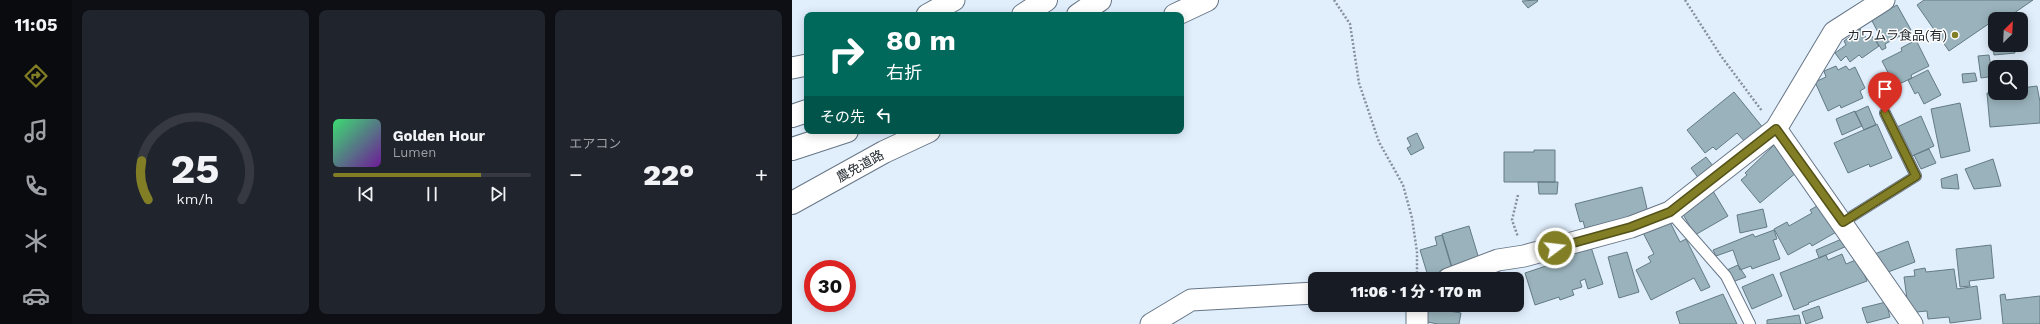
<!DOCTYPE html>
<html lang="ja">
<meta charset="utf-8">
<style>
body{margin:0;font-family:"Work Sans","Noto Sans JP",sans-serif;background:#20242c;color:#f1f3f6;height:100vh;display:flex;flex-direction:column;font-size:15px;white-space:nowrap}
*{box-sizing:border-box;margin:0}
p{font-size:13px;color:#9ea1a6}
.icon{flex:none;width:22px;height:22px;fill:none;stroke:currentColor;stroke-width:2;stroke-linecap:round;stroke-linejoin:round}
.map{position:relative;flex:1;overflow:hidden}
.panel{display:flex;flex-direction:column;gap:10px;padding:10px;background:#0d0f14;width:720px}
.panel>*{flex:none}
.top-card{position:absolute;left:12px;top:12px;width:380px;height:122px;border-radius:8px;box-shadow:0 2px 10px #0003;background:#00695c;color:#fff;overflow:hidden}
.needle{width:26px;rotate:24deg}
.controls{position:absolute;left:1196px;top:12px;display:grid;gap:8px}
.controls a{display:grid;place-items:center;width:40px;height:40px;border-radius:8px;background:#171b24;box-shadow:0 2px 10px #0003;font-size:20px}
.speed{position:absolute;left:12px;top:260px;display:flex;gap:8px;font-size:20px;font-weight:700;text-align:center}
.speed>*{display:grid;place-content:center;width:52px;height:52px;border-radius:50%;background:#171b24;box-shadow:0 2px 10px #0003;line-height:1}
.speed .limit{border:6px solid #d22;background:#fff;color:#111}
.pin{position:absolute;display:grid;place-items:center;width:34px;height:34px;color:#fff;margin:-41px -17px;border-radius:50% 50% 50% 0;rotate:-45deg;box-shadow:0 0 4px #0007}
.pin .icon{rotate:45deg}
.me{position:absolute;width:44px;margin:-22px;rotate:75deg;stroke-linejoin:round;filter:drop-shadow(0 0 3px #0008)}
.turn{display:flex;align-items:center;gap:14px;height:84px;padding:0 16px;font-size:18px}
.turn .icon{width:52px;height:52px;stroke-width:2.5}
.turn b{display:block;font-size:28px;line-height:34px}
.then{display:flex;align-items:center;height:38px;padding:0 16px;background:#0003;gap:8px;font-size:15px}
.big{font-size:30px;font-weight:800;line-height:1.1}
.panel .card{flex:1;display:flex;flex-direction:column;justify-content:center;gap:6px;min-width:0;padding:0 14px;border-radius:8px;background:#20242c}
.panel .dial{align-items:center;gap:0}
.dial svg{height:104px;overflow:visible;fill:none;stroke:#363941;stroke-width:7;stroke-linecap:round;text-anchor:middle}
.dial text{fill:#f1f3f6;stroke:none}
.song{display:flex;align-items:center;gap:12px}
.cover{width:48px;height:48px;border-radius:6px;background:linear-gradient(135deg,hsl(140 70% 55%),hsl(280 70% 35%))}
.played{height:4px;border-radius:2px;background:linear-gradient(90deg,#817e25 75%,#363941 75%)}
.keys{display:flex;justify-content:space-around;direction:ltr}
.heat{display:flex;justify-content:space-between;align-items:center;font-size:22px;direction:ltr}
.panel .tiles{flex:1;display:grid;gap:10px;grid-template-columns:repeat(3,1fr)}
.trip{position:absolute;left:516px;top:272px;width:216px;height:40px;border-radius:8px;background:#171b24;box-shadow:0 2px 10px #0003;font-weight:800;line-height:40px;text-align:center}
main{display:flex;flex:1;min-height:0}
.tab-bar{display:flex;flex-direction:column;width:72px;justify-content:space-around;align-items:center;background:#090b0e;color:#9ea1a6}
.tab-bar .icon{width:28px;height:28px}
.tab-bar .active{color:#817e25}
.tab-bar b{font-size:18px;color:#f1f3f6}
.map>svg:first-child{display:block}
.building{fill:#99b2bb;stroke:#637b84}
.lines{fill:none;stroke-linecap:round;stroke-linejoin:round}
.lane-casing{stroke:#677686;stroke-width:12}
.street-casing{stroke:#677686;stroke-width:23}
.secondary-casing{stroke:#677686;stroke-width:24}
.highway-casing{stroke:#677686;stroke-width:24}
.path{stroke:#85909a;stroke-width:2.5;stroke-dasharray:2 2;stroke-linecap:butt}
.lane{stroke:#fff;stroke-width:10}
.street{stroke:#fff;stroke-width:21}
.secondary{stroke:#fff;stroke-width:22}
.highway{stroke:#fff;stroke-width:22}
.route-casing{stroke:#545218;stroke-width:10}
.route{stroke:#817e25;stroke-width:7}
.poi-dot{fill:#817e25;stroke:#fff;stroke-width:1.5}
.labels{text-anchor:middle;dominant-baseline:central;stroke-width:3;stroke-linejoin:round;paint-order:stroke}
.poi-label{font-size:13px;fill:#232a30;stroke:#fff;text-anchor:end}
.street-label{font-size:13px;fill:#232a30;stroke:#fff}
</style>
<main>
<nav class="tab-bar">
<b>11:05</b>
<svg class="icon active" aria-label="directions" viewBox="0 0 24 24"><path d="M12 3l9 9-9 9-9-9zM9 14v-3h6M13 9l2 2-2 2"/></svg>
<svg class="icon" aria-label="music" viewBox="0 0 24 24"><path d="M9 18V5l10-2v13"/><circle cx="6" cy="18" r="3"/><circle cx="16" cy="16" r="3"/></svg>
<svg class="icon" aria-label="phone" viewBox="0 0 24 24"><path d="M5 4h4l2 5-3 2q2 4 5 5l2-3 5 2v4C11 20 4 13 5 4z"/></svg>
<svg class="icon" aria-label="climate" viewBox="0 0 24 24"><path d="M12 3v18M4 7l16 10M4 17L20 7"/></svg>
<svg class="icon" aria-label="car" viewBox="0 0 24 24"><path d="M5 17H2v-5l4-1 3-4h7l3 4 3 1v5h-3M9 17h6M6 11h13"/><circle cx="7" cy="17" r="2"/><circle cx="17" cy="17" r="2"/></svg>
</nav>
<section class="panel">
<div class="tiles">
<div class="card dial"><svg viewBox="0 0 100 80">
<path d="M14 69A42 42 0 1 1 86 69"/>
<path d="M14 69A42 42 0 0 1 9 39" stroke="#817e25"/>
<text x="50" y="56" font-size="32" font-weight="700">25</text>
<text x="50" y="72" font-size="11">km/h</text>
</svg></div>
<div class="card">
<div class="song"><i class="cover"></i><div><b>Golden Hour</b><p>Lumen</p></div></div>
<div class="played"></div>
<div class="keys"><svg class="icon" aria-label="previous" viewBox="0 0 24 24"><path d="M18 5L8 12l10 7zM5 5v14"/></svg><svg class="icon" aria-label="pause" viewBox="0 0 24 24"><path d="M8 5v14M16 5v14"/></svg><svg class="icon" aria-label="next" viewBox="0 0 24 24"><path d="M6 5l10 7-10 7zM19 5v14"/></svg></div>
</div>
<div class="card"><p>エアコン</p>
<div class="heat"><a>−</a><b class="big">22°</b><a>+</a></div>
</div>
</div>
</section>
<div class="map">
<svg width="1248" height="324" viewBox="0 0 1248 324">
<rect width="100%" height="100%" fill="#e1effd"/>
<path class="building" d="M745,0L746,1L736,8L730,1Z
M1132,0H1241L1215,18L1211,14L1157,51L1125,5Z
M1105,5L1119,30L1093,44L1094,48L1090,50L1083,39L1088,36L1079,19Z
M1068,29L1075,39L1080,36L1087,46L1070,58L1067,55L1058,62L1054,56L1049,61L1043,53L1054,45L1052,41Z
M1203,37V45H1222L1223,53L1202,55L1200,38Z
M1124,40L1137,66L1119,75L1120,78L1103,86L1090,61L1110,51L1109,48Z
M1197,55L1199,67L1203,66V76L1189,78L1186,56Z
M1044,66L1046,70L1054,66L1057,70L1063,67L1073,88L1068,91L1071,98L1049,108L1048,105L1036,111L1023,82L1034,77L1032,71Z
M1136,70L1149,95L1132,104L1126,92L1123,94L1116,80Z
M1183,73L1185,81L1171,83L1170,74Z
M1245,86L1248,102V123L1198,127L1195,93H1229V88Z
M942,92L972,129L955,144L945,133L924,150L921,147L913,153L895,130Z
M1168,103L1178,151L1149,158L1139,109Z
M1076,106L1084,125L1072,130L1063,112Z
M1063,111L1070,126L1050,135L1044,119Z
M1129,116L1142,146L1118,157L1105,127Z
M1085,124L1100,158L1078,167L1077,164L1056,173L1042,143Z
M625,133L632,148L619,155L615,148L619,146L615,138Z
M982,145L1005,172L968,203L949,180L955,175L953,173Z
M1137,149L1144,163L1129,169L1122,155Z
M742,150H763V182H712V152H742Z
M914,157L925,171L910,183L899,168Z
M1201,159L1209,186L1182,189L1173,169Z
M1165,174L1167,189L1150,188L1149,179Z
M746,182H766L765,194H747Z
M850,187L856,213L793,228L791,221L788,222L783,204Z
M921,191L936,216L903,235L889,211Z
M1030,203L1046,231L1020,246L1018,243L996,255L982,229L995,222L997,226L1020,213L1018,210Z
M971,209L975,227L948,233L945,215Z
M874,214L888,242L894,239L918,287L909,291L902,278L859,300L844,270L859,262L856,257L862,254L848,227Z
M677,226L687,259L660,267L650,234Z
M982,230L985,239L981,240L988,259L960,269L959,266L948,270L941,250L924,256L921,250L961,234L963,237Z
M650,235L660,269L636,276L628,250L645,245L643,237Z
M1052,238L1055,246L1027,258L1024,250Z
M1116,241L1123,262L1088,275L1080,255Z
M798,244L811,284L796,289L793,279L788,281L790,287L780,290L782,295L768,300L767,297L743,305L733,273L775,259L773,252Z
M1199,245L1202,278L1177,281L1178,286L1168,287L1164,249Z
M835,252L847,292L827,298L816,257Z
M1050,254L1054,264L1066,259L1075,281L1016,303L1017,304L1002,310L988,273L1034,255L1036,260Z
M946,265L954,277L940,282L935,270Z
M1133,268L1134,272L1162,269L1165,289L1185,286L1189,319L1158,323L1157,317L1136,319L1135,311L1114,313L1115,299L1112,277L1123,276L1122,270Z
M981,274L990,296L960,309L950,287Z
M931,294L945,324H888L884,312Z
M1213,294L1214,300L1248,296V324H1211L1208,295Z
M1094,302L1098,317L1075,323L1070,308Z
M1027,306L1031,318L1014,324L1010,312Z
M633,307L669,313L667,324H646L630,321Z
M1007,315L1009,324H975V320Z"/>
<g class="lines">
<g class="lane-casing">
<path id="lane" d="M878,212L934,276L958,324
M1051,222L1124,176L1093,113"/>
</g>
<g class="street-casing">
<path id="street" d="M135,15L162,0
M0,68L15,65
M984,129L1120,324
M656,279L706,260L732,256L839,227L878,212L984,129L1042,32L1092,0
M625,305V324
M359,324L399,300L523,293"/>
</g>
<g class="secondary-casing">
<path id="secondary" d="M383,15L415,0
M0,203L92,152L137,131"/>
</g>
<g class="highway-casing">
<path id="highway" d="M231,15L254,0
M286,15L308,0
M0,116L15,111
M0,149L55,131"/>
</g>
<path class="path" d="M542,0L558,24L567,83L587,142L611,185L620,218L625,252V279
M893,0L929,56L970,111
M726,195L720,220L726,237"/>
<use href="#lane" class="lane"/>
<use href="#street" class="street"/>
<use href="#secondary" class="secondary"/>
<use href="#highway" class="highway"/>
</g>
<g class="lines">
<g class="route-casing">
<path id="route" d="M763,248L839,227L878,212L984,129L1051,222L1124,176L1093,113"/>
</g>
<use href="#route" class="route"/>
</g>
<circle class="poi-dot" cx="1163" cy="35" r="4"/>
<g class="labels">
<g class="poi-label">
<text x="1155" y="35">カワムラ食品(有)</text>
</g>
<g class="street-label">
<text transform="translate(68 166) rotate(-29)">農免道路</text>
</g>
</g>
</svg>
<div class="controls">
<a><svg class="needle" viewBox="-14 -14 28 28"><path d="M0-13l5 13h-10z" fill="#e53935"/><path d="M0 13l5-13h-10z" fill="#9ea1a6"/></svg></a>
<a><svg class="icon" aria-label="search" viewBox="0 0 24 24"><circle cx="10" cy="10" r="6"/><path d="M15 15l6 6"/></svg></a>
</div>
<div class="speed"><div class="limit">30</div></div>
<div class="pin" style="left:1093px;top:113px;background:#d93025"><svg class="icon" aria-label="arrive" viewBox="0 0 24 24"><path d="M6 21V4h12l-3 4 3 4H6"/></svg></div>
<svg class="me" style="left:763px;top:248px" viewBox="-20 -20 40 40"><circle r="17" fill="#817e25" stroke="#fff" stroke-width="3"/><path d="M0-11L8 9 0 5-8 9z" fill="#fff"/></svg>
<div class="trip">11:06 · 1 分 · 170 m</div>
<div class="top-card">
<div class="turn"><svg class="icon" aria-label="right" viewBox="0 0 24 24"><path d="M7 20v-9h11M14 6l5 5-5 5"/></svg><div><b>80 m</b>右折</div></div>
<div class="then">その先<svg class="icon" aria-label="left" viewBox="0 0 24 24"><path d="M17 20v-9H6M10 6l-5 5 5 5"/></svg></div>
</div>
</div>
</main>
